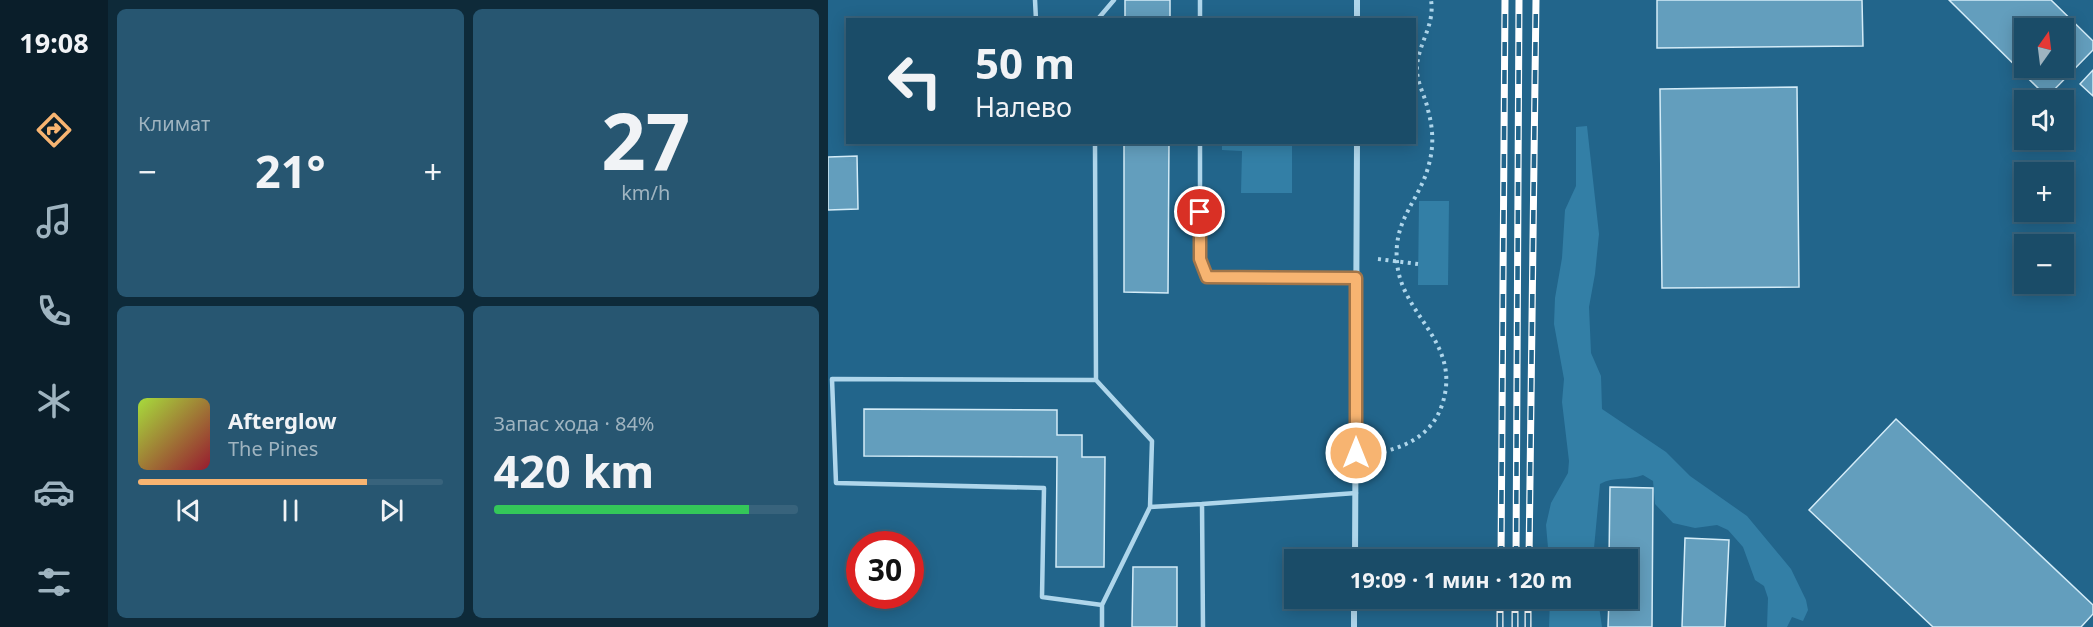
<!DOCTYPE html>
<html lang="ru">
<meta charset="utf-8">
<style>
body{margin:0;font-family:"Noto Sans",sans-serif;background:#275671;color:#f1f3f6;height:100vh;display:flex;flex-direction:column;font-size:22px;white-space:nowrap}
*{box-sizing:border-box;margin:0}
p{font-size:20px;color:#9fb4c0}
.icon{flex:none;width:33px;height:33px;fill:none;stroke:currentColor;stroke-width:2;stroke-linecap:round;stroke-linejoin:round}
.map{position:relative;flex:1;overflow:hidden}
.side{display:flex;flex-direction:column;gap:9px;padding:9px;background:#0e2a39;width:720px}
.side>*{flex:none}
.banner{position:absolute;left:18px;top:18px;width:570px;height:126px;border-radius:0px;box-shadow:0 3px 15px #0003,0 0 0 2px #38637c;background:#1a4c68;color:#f1f3f6;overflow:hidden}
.needle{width:39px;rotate:14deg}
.fabs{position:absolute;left:1186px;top:18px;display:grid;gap:12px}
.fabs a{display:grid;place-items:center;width:60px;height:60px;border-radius:0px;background:#1a4c68;box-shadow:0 3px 15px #0003,0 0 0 2px #38637c;font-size:30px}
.speed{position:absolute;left:18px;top:531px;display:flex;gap:12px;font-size:30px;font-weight:700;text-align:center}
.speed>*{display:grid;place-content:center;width:78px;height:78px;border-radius:50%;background:#1a4c68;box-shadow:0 3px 15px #0003,0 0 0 2px #38637c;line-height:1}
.speed .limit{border:9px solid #d22;background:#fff;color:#111}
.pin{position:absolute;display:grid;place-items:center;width:51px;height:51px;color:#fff;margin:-26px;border:3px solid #fff;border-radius:50%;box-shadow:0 2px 6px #0007}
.me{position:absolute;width:66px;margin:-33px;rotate:0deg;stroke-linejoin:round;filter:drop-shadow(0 0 4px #0008)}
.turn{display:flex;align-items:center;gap:21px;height:126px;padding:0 30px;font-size:27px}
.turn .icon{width:78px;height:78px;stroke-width:2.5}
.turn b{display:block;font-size:42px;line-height:51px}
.big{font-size:45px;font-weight:700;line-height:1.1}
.side .card{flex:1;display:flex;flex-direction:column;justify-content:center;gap:9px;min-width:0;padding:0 21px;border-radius:9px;background:#275671}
.side .dial{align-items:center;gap:0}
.dial b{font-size:78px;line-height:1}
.song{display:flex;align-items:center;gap:18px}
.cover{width:72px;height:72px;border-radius:9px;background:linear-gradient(135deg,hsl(80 70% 55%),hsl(350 70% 35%))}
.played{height:6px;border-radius:3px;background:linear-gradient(90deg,#f7b471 75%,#38637c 75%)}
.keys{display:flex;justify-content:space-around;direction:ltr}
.heat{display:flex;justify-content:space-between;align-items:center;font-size:33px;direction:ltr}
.charge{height:9px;border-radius:4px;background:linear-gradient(90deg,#34c759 84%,#38637c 0)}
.side .tiles{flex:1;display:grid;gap:9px;grid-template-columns:repeat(2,1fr)}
.trip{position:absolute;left:456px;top:549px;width:354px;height:60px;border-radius:0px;background:#1a4c68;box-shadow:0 3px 15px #0003,0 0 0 2px #38637c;font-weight:700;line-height:60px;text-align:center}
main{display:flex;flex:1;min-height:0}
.tabs{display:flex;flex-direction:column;width:108px;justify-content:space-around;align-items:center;background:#0a1e2a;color:#9fb4c0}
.tabs .icon{width:42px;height:42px}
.tabs .active{color:#f7b471}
.tabs b{font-size:27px;color:#f1f3f6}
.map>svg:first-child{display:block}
.green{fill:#337fa6}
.building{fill:#639ebd;stroke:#d4ecf8;stroke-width:1.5;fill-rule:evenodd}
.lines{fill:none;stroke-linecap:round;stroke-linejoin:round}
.path{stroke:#afd6eb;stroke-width:4;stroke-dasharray:3 4.5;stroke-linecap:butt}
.service{stroke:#afd6eb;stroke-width:4.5}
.minor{stroke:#afd6eb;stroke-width:6}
.rail-casing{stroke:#fff;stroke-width:7}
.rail{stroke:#22658b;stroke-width:4.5;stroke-dasharray:14;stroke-linecap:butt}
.route-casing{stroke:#a17549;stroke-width:15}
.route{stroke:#f7b471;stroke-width:10}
</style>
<main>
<nav class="tabs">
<b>19:08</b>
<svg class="icon active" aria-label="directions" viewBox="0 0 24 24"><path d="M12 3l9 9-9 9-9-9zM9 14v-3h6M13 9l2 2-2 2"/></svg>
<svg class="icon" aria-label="music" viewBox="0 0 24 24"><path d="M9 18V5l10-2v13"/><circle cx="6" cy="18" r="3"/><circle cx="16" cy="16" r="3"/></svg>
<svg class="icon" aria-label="phone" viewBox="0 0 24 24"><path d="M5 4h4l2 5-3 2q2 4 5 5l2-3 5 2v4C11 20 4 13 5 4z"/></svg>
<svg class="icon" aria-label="climate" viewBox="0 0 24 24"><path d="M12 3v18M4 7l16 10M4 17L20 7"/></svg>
<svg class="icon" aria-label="car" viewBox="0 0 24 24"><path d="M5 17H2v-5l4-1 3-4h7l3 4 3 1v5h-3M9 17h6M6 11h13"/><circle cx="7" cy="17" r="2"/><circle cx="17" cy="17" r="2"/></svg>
<svg class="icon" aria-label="filters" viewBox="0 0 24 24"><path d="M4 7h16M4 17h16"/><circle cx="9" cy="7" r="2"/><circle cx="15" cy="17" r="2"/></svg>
</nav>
<section class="side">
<div class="tiles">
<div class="card"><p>Климат</p>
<div class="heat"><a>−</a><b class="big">21°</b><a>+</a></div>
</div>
<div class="card dial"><b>27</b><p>km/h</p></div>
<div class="card">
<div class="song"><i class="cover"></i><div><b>Afterglow</b><p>The Pines</p></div></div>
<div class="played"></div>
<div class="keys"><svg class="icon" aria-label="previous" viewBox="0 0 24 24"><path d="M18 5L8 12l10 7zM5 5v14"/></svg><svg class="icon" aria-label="pause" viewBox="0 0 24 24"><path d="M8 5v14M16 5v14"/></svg><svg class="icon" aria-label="next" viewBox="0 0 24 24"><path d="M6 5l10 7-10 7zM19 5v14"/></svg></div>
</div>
<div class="card"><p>Запас хода · 84%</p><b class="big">420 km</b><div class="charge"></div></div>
</div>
</section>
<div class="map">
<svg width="1265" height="627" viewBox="0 0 1265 627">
<rect width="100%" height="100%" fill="#22658b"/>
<path class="green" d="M759,126L771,234L767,274L761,307L763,353L773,376L774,409L838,452L862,476L919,516L963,569L978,600L980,610L975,621L964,617L959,627H939L940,598L936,586L927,580L915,547L900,530L889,525L867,528L845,523L827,504L825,481L815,475C800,481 786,476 772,484L765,559H721L718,525L723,503L740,473L741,461L734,402L736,379L726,324L727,298L734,258L737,210L748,186V127Z
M394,143H464V193H413L414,151L394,150Z
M591,201H621L620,285H590Z
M722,599H770L774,627H721Z"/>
<path class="building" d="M297,0H342V20H297Z
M829,0H1034L1035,46L829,48Z
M1121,0H1223L1265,41V50L1219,97ZM1197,28H1236V68H1197Z
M1265,70V96L1252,84Z
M969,87L971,287L834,288L832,89Z
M296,142H341L340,293L296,292Z
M29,156L30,209L0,210V157Z
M36,409L229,410V435H254V457H277L276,567H228L229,457L36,456Z
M1068,419L1265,605V614L1253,627H1105L981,510Z
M782,487L825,488L824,627H780L781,598H800V560H781Z
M857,538L901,540L897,627H854Z
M305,567H349V627H304Z"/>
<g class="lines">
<path class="path" d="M550,259L590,264
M548,453C577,448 604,435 614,405C635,342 573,316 569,262C565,218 592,201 601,164C606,146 605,128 600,110C597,95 588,82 589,66C591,42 607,25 603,0"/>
<path class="service" d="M207,0L208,20
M372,0V20
M269,20L286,0
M267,142L268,380L324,441L322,507L274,605
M372,142V259L379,277L528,278
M268,380L4,379L8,483L216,488L214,597L274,605V627
M322,507L374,504
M375,627L374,504L528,493"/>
<path class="minor" d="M529,20V0
M527,560L529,142
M526,627V598"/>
<g class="rail-casing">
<path id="rail" d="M673,560L677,0
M688,560L691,0
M701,560L708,0
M672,627V598
M687,627V598
M700,627V598"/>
</g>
<use href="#rail" class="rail"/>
</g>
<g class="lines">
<g class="route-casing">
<path id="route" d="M372,212V259L379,277L528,278V453"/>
</g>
<use href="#route" class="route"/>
</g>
</svg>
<div class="fabs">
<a><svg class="needle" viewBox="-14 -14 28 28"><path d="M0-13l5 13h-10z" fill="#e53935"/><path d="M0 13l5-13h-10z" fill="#9fb4c0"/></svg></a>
<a><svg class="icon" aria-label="sound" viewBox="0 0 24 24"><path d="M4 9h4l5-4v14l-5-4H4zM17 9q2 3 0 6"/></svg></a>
<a>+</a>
<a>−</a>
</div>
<div class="speed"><div class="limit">30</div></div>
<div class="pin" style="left:372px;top:212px;background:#d93025"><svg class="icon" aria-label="arrive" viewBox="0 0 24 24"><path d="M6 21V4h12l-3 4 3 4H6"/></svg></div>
<svg class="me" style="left:528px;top:453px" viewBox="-20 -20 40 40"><circle r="17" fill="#f7b471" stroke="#fff" stroke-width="3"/><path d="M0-11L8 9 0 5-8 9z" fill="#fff"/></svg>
<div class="trip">19:09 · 1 мин · 120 m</div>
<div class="banner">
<div class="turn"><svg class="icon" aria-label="left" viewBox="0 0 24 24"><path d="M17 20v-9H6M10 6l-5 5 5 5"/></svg><div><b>50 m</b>Налево</div></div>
</div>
</div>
</main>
